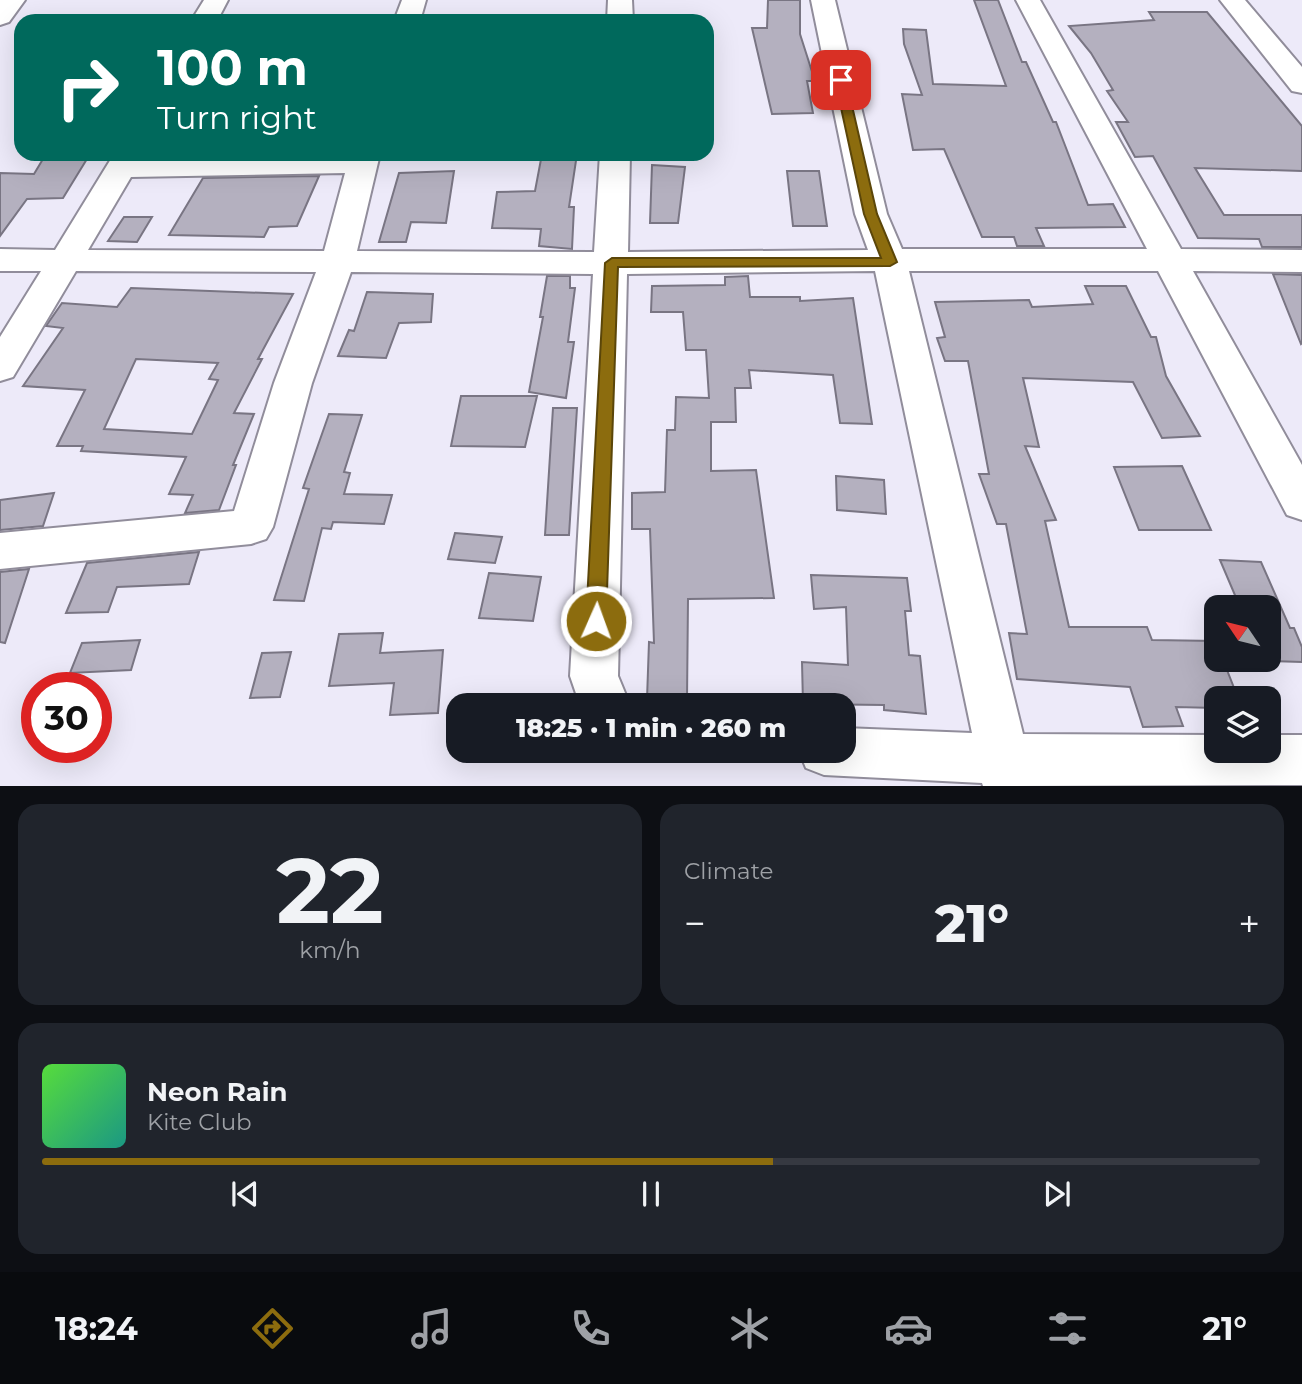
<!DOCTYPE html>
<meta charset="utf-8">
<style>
body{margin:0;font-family:Montserrat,sans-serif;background:#20242c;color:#f1f3f6;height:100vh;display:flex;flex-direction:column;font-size:26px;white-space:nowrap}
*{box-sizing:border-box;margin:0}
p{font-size:23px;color:#9ea1a6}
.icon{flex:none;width:38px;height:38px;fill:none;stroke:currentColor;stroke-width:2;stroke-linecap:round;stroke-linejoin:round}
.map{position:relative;height:786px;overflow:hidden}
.details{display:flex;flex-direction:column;gap:18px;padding:18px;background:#0d0f14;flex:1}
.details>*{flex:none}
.hud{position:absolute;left:14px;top:14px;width:700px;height:147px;border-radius:21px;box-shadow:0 7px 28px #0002;background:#00695c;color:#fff;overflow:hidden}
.needle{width:46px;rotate:305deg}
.buttons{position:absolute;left:1204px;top:595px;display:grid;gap:14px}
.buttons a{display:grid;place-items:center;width:77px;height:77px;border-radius:14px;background:#171b24;box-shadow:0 7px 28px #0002;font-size:35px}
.speed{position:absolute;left:21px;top:672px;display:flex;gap:14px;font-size:35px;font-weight:700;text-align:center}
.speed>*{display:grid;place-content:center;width:91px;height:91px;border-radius:50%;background:#171b24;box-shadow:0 7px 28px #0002;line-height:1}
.speed .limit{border:10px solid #d22;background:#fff;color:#111}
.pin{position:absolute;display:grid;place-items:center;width:60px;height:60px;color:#fff;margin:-30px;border-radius:14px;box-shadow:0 4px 10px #0006}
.me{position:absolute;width:77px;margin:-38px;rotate:2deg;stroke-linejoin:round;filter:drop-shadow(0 0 5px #0008)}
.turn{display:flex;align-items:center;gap:24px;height:147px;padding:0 28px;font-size:32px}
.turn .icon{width:91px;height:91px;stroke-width:2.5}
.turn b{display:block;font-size:49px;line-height:60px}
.big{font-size:52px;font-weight:800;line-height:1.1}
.details .widget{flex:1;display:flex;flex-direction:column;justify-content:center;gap:10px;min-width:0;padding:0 24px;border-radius:21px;background:#20242c}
.details .dial{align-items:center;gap:0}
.dial b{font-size:91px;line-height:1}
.song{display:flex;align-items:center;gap:21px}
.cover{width:84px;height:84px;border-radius:10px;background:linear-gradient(135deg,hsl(110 70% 55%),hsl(170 70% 35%))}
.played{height:7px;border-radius:4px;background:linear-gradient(90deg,#8c6c0e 60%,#363941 60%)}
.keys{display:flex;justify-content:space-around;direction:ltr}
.heat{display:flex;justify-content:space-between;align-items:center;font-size:38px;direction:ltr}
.details .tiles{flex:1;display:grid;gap:18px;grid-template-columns:1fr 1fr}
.widget:last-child{grid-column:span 2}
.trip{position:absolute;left:446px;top:693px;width:410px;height:70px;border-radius:21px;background:#171b24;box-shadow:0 7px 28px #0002;font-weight:800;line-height:70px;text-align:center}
.tab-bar{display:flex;height:112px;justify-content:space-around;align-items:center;background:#090b0e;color:#9ea1a6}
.tab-bar .icon{width:49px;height:49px}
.tab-bar .selected{color:#8c6c0e}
.tab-bar b{font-size:32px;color:#f1f3f6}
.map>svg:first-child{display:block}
.building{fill:#b4b0bf;stroke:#797583;stroke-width:2;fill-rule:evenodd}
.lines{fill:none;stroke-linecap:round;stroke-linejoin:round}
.minor-casing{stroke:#918d9b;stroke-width:4}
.minor{fill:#fff;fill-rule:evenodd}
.route{fill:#8c6c0e;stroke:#5b4609;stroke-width:2}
</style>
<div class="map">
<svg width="1302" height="786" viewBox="0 0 1302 786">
<rect width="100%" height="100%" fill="#edeaf9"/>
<path class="building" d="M768,0H800V34L815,81H807L813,113L772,114L752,28H767Z
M974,0H998L1022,62H1026L1053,122H1056L1088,205L1113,204L1125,227L1036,228L1044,246H1017L1014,237H982L944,149L913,150L902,94L922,95L904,44L903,29L926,30L933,84L1006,86Z
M1149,12H1207L1302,126V171L1195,168L1224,215H1302V247H1262L1259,239L1198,238L1153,156L1135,157L1116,122H1128L1107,91L1113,90L1091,53L1069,26L1154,20Z
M46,154H90L63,198L27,199L0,236V173L34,174Z
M542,154H577L569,207H574L572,249L539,246L541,229L492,228L497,192L535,191Z
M652,165L685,167L678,223H650Z
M454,171L446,223L411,222L406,242H379L399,173Z
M787,171H819L827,226H793Z
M319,176L297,226L269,227L264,237L169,235L203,178Z
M124,217H152L137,242L108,241Z
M1273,274L1302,275V343L1301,344Z
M547,276H570V288H575L568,342H574L566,398L529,392L543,317H540Z
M748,276L750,297H800V301L853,298L872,424L840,423L833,375L749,370L751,388H735L736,422H711V471L756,470L774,598L688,599L687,700L647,699L649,642L654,643L650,529H632V493L665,492L667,430H675L676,397L709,398L706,350H686L683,312H651L652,286L725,285V277Z
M1085,286H1126L1151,337H1156L1166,376L1200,436L1162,438L1133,382L1023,378L1039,447L1025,446L1056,520L1045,521L1069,627H1147L1152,640L1216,641V660H1223L1238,698H1216V708L1176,707L1183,726L1143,727L1130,687L1017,679L1009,633L1027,634L1006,524H997L979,474H989L968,361H945L937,338L945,337L935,302L1029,300L1032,307L1093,304Z
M131,288L293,294L258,359H262L234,413L254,414L233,465H236L219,510L185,513L193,495L169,494L186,457L81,451L83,446H57L85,390L23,386L63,328L46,326L62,303L117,307ZM136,359L218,363L209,379L218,380L192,434L104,429Z
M367,292L433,294L431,322L399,323L386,358L338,356L349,330L354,331Z
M461,396H537L525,447L451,446Z
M553,408H577L569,535H545Z
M329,414L362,415L344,472L350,473L344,494L392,495L384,524L333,522L331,529L322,528L304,601L274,600L309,489L303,488Z
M1182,466L1211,530H1139L1114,467Z
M836,476L884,480L886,514L837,510Z
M54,493L43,526L0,530V500Z
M455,533L502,537L495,563L448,559Z
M199,552L189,584L117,587L108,612L66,613L87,563Z
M1220,560L1261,562L1290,628H1294L1302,647V662L1269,661V607H1240Z
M29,569L5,643L0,642V572Z
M489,573L541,577L533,621L479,618Z
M811,575L907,578L911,611H905L909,655L920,656L926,714L884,710V705L803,704L802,662L848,665L846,607L814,609Z
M383,633L380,653L443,650L438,713L390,715L394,683L329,686L339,634Z
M140,640L131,670L70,673L82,643Z
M291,652L280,697L250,698L262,653Z"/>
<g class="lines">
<g class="minor-casing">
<path id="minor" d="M0,0H25L9,22L0,25Z
M204,0H228L217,21H191Z
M402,0H426L420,21H394Z
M608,0H632L633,21H607Z
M811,0H835L887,214L902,249H1147L1016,0H1040L1181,249L1302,250V272L1193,271L1302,465V520L1287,515L1158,271H909L1023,734L1216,735V751H1269V735H1302V785L983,786L982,783L824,775L806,768L799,751H844V728L972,733L875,271L627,274L618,676L630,705H580L570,676L593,274L351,272L312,383L273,527L266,539L251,544L0,569V533L234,511L274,383L316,272L76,271L13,377L0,381V337L41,271H0V249L55,250L114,154H144L141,158L380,154L357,251L594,252L600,154H630L628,252L868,250L855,214ZM345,173L324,251L88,250L131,177Z
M1220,0H1245L1302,67V93L1292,91Z"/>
</g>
<use href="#minor" class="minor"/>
</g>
<path class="route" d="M841,77L846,80L877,214L897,262L890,266L618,267L606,621L603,626L596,629L589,626L586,621L605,263L612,258H881L864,214L835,80Z"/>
</svg>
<div class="buttons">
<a><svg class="needle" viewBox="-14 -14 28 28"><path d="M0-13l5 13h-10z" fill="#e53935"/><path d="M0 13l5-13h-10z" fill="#9ea1a6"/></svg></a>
<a><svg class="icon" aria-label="layers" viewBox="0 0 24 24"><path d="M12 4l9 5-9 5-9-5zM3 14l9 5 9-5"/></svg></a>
</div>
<div class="speed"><div class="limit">30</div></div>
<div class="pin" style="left:841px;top:80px;background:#d93025"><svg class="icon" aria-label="arrive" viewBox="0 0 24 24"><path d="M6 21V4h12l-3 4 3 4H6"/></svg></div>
<svg class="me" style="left:596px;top:621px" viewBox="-20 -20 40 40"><circle r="17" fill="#8c6c0e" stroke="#fff" stroke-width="3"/><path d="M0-11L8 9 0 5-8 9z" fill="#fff"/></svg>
<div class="trip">18:25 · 1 min · 260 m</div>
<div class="hud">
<div class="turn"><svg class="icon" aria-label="right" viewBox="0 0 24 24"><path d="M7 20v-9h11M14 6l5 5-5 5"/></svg><div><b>100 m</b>Turn right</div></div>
</div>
</div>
<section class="details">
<div class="tiles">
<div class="widget dial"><b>22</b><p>km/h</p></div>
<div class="widget"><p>Climate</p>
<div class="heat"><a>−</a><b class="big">21°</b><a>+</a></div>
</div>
<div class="widget">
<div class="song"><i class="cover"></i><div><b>Neon Rain</b><p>Kite Club</p></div></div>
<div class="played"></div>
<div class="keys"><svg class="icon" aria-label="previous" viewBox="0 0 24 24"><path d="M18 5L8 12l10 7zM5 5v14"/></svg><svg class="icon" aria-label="pause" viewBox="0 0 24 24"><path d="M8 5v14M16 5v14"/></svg><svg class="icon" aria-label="next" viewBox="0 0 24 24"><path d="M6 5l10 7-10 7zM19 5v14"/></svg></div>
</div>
</div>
</section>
<nav class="tab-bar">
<b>18:24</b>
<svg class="icon selected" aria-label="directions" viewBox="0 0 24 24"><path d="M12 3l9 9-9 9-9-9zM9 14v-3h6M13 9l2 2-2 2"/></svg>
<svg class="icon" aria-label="music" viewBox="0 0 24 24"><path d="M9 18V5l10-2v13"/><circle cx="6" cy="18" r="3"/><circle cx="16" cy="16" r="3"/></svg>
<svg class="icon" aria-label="phone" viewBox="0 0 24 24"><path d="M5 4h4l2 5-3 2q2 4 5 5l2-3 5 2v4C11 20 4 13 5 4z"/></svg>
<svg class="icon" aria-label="climate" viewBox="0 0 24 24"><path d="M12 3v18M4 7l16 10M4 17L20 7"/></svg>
<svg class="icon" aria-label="car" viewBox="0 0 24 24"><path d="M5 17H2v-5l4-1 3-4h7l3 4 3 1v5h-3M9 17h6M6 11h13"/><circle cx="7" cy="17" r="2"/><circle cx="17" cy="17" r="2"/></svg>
<svg class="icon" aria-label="filters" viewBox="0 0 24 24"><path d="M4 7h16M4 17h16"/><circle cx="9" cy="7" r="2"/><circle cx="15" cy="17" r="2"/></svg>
<b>21°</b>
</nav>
